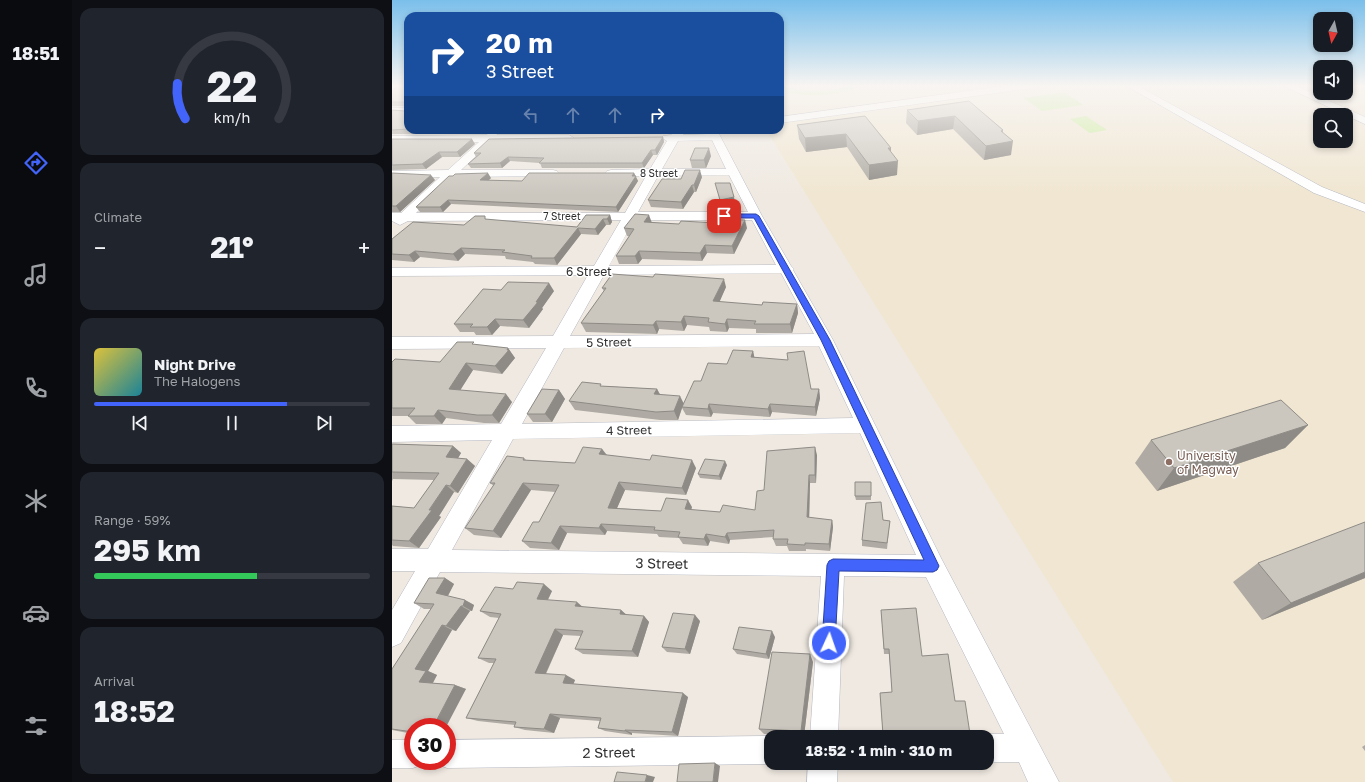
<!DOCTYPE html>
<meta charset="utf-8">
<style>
body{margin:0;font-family:"Golos Text",sans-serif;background:#20242c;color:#f1f3f6;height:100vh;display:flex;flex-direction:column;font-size:15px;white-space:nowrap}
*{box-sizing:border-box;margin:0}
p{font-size:13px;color:#9ea1a6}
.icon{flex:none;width:22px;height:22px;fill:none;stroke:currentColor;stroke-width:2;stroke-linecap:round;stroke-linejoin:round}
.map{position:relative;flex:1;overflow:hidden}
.details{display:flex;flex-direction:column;gap:8px;padding:8px;background:#0d0f14;width:320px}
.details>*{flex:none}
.top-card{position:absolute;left:12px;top:12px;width:380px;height:122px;border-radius:12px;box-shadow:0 2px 6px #0003;background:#1a4fa0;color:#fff;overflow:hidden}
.needle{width:26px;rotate:188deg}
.tools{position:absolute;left:921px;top:12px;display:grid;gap:8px}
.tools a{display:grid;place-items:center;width:40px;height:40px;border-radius:8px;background:#171b24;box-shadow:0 2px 6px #0003;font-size:20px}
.speed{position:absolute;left:12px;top:718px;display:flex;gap:8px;font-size:20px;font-weight:700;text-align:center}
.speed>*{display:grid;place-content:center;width:52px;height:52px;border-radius:50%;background:#171b24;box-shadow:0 2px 6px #0003;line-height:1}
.speed .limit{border:6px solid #d22;background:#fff;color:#111}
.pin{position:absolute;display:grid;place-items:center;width:34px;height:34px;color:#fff;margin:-17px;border-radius:8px;box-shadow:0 2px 6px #0006}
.me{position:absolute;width:44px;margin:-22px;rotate:3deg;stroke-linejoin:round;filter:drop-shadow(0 0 3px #0008)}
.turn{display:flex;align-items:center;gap:14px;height:84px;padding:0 16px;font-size:18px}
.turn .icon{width:52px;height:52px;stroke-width:2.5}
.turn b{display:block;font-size:28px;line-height:34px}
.lanes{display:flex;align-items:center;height:38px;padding:0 16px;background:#0003;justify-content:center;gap:20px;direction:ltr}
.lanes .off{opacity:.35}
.big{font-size:30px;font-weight:700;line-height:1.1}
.details .card{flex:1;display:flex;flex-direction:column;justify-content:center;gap:6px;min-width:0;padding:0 14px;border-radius:12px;background:#20242c}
.details .dial{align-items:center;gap:0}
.dial svg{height:104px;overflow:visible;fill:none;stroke:#363941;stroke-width:7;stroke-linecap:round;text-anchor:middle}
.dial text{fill:#f1f3f6;stroke:none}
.song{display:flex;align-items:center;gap:12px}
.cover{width:48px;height:48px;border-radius:6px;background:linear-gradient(135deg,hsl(50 70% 55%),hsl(190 70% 35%))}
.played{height:4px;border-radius:2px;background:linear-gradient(90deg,#4264fb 70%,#363941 70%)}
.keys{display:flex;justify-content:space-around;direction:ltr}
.heat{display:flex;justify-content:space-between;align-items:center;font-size:22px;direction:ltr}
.charge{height:6px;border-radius:3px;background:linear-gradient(90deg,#34c759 59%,#363941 0)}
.trip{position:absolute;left:372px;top:730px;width:230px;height:40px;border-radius:12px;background:#171b24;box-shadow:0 2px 6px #0003;font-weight:700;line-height:40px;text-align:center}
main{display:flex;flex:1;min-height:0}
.dock{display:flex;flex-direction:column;width:72px;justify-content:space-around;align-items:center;background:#090b0e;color:#9ea1a6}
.dock .icon{width:28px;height:28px}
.dock .active{color:#4264fb}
.dock b{font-size:18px;color:#f1f3f6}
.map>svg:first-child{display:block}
.education{fill:#f0e6d1;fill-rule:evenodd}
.pitch{fill:#c9ec9a}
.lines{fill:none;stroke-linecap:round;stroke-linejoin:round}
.minor-casing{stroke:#b4b7c1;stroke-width:1}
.minor{fill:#fff;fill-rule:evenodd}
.wall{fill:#afaba4}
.shaded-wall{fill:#8e8b86}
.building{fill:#cbc7bf;stroke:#8e8b86}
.route{fill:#4264fb;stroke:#2b41a3}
.education-dot{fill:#8d6e63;stroke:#fff;stroke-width:1.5}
.labels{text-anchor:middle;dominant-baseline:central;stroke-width:3;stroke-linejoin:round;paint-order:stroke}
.far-street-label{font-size:10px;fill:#2e2e2e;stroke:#fff}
.street-label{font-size:12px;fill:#2e2e2e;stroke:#fff}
.education-label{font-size:12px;fill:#785e54;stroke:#fff;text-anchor:start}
.near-street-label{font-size:14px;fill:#2e2e2e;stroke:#fff}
</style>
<main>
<nav class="dock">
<b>18:51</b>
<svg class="icon active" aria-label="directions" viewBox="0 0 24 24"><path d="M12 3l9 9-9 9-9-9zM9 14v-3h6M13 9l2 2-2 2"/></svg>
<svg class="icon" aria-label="music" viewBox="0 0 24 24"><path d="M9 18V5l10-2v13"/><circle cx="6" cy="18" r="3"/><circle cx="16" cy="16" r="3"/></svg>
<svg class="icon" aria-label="phone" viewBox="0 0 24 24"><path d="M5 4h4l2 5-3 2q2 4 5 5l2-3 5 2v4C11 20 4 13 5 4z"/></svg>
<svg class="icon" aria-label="climate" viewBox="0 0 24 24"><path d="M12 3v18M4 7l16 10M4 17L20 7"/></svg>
<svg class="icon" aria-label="car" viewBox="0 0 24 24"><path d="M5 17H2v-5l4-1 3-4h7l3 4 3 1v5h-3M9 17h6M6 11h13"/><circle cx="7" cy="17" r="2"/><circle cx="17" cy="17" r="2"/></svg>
<svg class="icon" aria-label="filters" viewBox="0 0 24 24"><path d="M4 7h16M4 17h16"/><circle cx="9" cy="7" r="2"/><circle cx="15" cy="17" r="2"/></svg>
</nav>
<section class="details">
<div class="card dial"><svg viewBox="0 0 100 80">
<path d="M14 69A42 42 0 1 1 86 69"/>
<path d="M14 69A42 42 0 0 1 8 42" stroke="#4264fb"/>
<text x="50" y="56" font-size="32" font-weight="700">22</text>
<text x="50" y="72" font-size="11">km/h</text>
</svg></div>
<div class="card"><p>Climate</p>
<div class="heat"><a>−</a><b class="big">21°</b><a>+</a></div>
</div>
<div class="card">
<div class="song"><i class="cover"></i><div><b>Night Drive</b><p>The Halogens</p></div></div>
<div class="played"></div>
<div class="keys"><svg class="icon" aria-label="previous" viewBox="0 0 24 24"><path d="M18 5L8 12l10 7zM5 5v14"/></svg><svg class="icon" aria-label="pause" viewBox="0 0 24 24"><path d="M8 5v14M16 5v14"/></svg><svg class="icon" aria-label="next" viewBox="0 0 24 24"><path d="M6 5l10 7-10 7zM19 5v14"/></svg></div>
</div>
<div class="card"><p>Range · 59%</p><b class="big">295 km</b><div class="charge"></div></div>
<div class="card"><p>Arrival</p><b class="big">18:52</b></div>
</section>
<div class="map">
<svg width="973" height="782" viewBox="0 0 973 782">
<rect width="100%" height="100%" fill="#efe9e1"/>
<path class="education" d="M388,85H928V93H954V85H973V782H781L374,130H388ZM928,115H954V141H928Z"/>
<path class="pitch" d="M388,85C405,91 422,93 440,90C451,88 459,85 470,85C447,97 418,97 392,92L388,91Z
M672,92L691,105L650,111L632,98Z
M694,116L715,130L698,133L678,119Z"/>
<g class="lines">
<g class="minor-casing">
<path id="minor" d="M619,85H644L640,88L388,123V117Z
M733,85H744L930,187L973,204V212L922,193Z
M890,85H902L973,117V124Z
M0,108H16V114H0Z
M284,130H295L291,135L317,134L315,130H325L370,216L399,266L402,269L401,270L441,340L549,558L667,782H636L627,762H595V737H587L595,734H612L534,577L452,576L446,737H418L429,576L48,572L9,643L0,647V610L23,571H0V549H36L100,440L0,442V426L109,424L154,348L0,349V337L161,336L196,275L0,276V268L202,266L229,220L16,221L8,225L0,221V213H9L48,177H0V171L56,170L87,142H0V136L94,135L100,132L104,133L105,135H177L182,138L177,141L99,142L69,170H161L165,171L167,173L165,175L161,176L62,177L24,213H233L254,176H219L215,175L213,173L215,171L219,170L258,169L275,141L270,138L271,136L279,135ZM320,140L334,169H270L286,141ZM337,175L356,212H246L266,176ZM242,220H360L384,265L217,266ZM389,273L422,334L178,336L212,275ZM427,346L461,418L130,424L172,348ZM468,433L524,555L60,550L121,439Z
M379,736L382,737H379V763H382L379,764L55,768L45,764L44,761H55V740Z
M0,740H21V761H32L31,764L21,768H0Z
M416,763H446L445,782H415Z"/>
</g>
<use href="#minor" class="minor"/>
</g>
<path class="wall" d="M16,85V130H283L279,132L106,133L100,131L94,134H0V110L13,111L14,106H0V90Z
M577,101L611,130V132L619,155L592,160L561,129L525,135L514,123L515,110Z
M473,116L499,148V152L505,175L477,180L455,147L414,152L407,139L405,125Z
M271,137L272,142L265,155H261L252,168H150L148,163L118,161L110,168H79L76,164L84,157L82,153Z
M0,139L83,144L68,157H50L34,169L0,170Z
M319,156L314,168H300L298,160Z
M0,173L43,180L8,212H0Z
M242,173L246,181L226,212L59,204L51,212H28L24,207L61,176L99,178L97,180L130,181Z
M310,177L304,192H302L291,209L259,207L256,200L289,179Z
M218,215L220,222L218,225H214L206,235L189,234L165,265L143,264L141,262L114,259L113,256L73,254L66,261L28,257L22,262L0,260V239L72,225L95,220L185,227Z
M260,223L355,228L342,254L315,253L310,261L250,259L246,264H227L224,256L237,236H235L232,228Z
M261,277L334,287L327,302L370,305L405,304L406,313L400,333H364V329L337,328L335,332L318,331L317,327L295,325L292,331L267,329L265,334L194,332L189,323L212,291L210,288Z
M109,290L162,291L150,308L151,309L137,328L108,326L100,335H84L82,332H68L62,324Z
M84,345L116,348L123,358L110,374L81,370L68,390L120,402L107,423H92L54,418L50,424H24L16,416H0V362H48Z
M361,351L362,357L419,389H427L428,398L424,416L380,412L378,417L321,413L319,417L294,415L290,408L286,420H268L183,410L177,401L211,386L265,389L268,394L292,403L309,381L335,364Z
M167,390L173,399L160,422H141L135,414Z
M916,425L893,448L765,491L743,463L759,440Z
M0,444L61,446L69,453L66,458L75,459L83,466L66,493L62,492L47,516L49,517L27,548L1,546L0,545V506L22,508L42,480L1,479L0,481Z
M210,449L215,455L304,468L294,495L233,490L225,508L269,511L300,507L299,510L328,512L363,510L372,490L425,455L424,483H418L417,518L440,520L441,527L438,551L414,549V551H397L395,546H384L381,539L382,537L338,540L337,544L318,541L316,546L291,544L287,538L267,537L265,534L215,531L213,535L175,533L167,550L138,548L130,541L147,522L163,492L139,490L109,538L82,535L73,528L102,486L98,483L132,458L134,460L183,463Z
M335,465L329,480L308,478L306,474Z
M479,482V500H464L463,496Z
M491,520L498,521L495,549L470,546V540Z
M866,563L973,578L870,620L841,582Z
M53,578L62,584L56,596L73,600L82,605L80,611H78L64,631L60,630L36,671L45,675L41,683L63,685L74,689L21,727V734L0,730V669L39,609H32L22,603Z
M121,589L160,591L156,600L192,607L229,610L234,615L252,616L257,622L246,657L191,654L183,649L189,636L171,635L154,674L183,680L181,684L296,697L286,736L240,733V735L213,731L206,728L208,721L168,718L162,733L133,730L122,727L123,725L86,721L74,718L102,663H97L86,658L107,618L98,617L88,611Z
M489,610L530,656L563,701L578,734L576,737H545V735L511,737H491L488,693L500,692L497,654H492Z
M308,621L298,654L275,652L270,647Z
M383,637L377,659L345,654L341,649Z
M421,662L412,736L372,734L367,729Z
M973,745V751L970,747Z"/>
<path class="shaded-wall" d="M563,116L561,129L525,135L526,121Z
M92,130H100V131L94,134Z
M279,130H283L279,132Z
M611,130L609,143L621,141L619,155L592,160L594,146L609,131Z
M454,134L455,147L414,152L413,138Z
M271,137L272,142L265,155L263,150Z
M80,139L83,144L68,157L65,152Z
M317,148L319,156L314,168L312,160Z
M496,148H499V162L506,161L505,175L477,180V165Z
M259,150L261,155L252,168L250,163Z
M47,152L50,157L34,169L30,164Z
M116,157L118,161L110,168L108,163Z
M308,170L310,177L304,192L302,185Z
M96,173L99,178L91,185L88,180Z
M242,173L246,181L226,212L224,207L240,176Z
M39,175L43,180L8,212L4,206Z
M300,185L302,192L291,209L289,202Z
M342,197L343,202L329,204L328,200Z
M56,200L59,204L51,212L48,207Z
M218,215L220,222L218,225L215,219Z
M257,215L260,223L252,222Z
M211,219L214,225L206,235L203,229Z
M353,220L355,228L342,254L340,246Z
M186,228L189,234L165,265L162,258Z
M313,245L315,253L310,261L308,253Z
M69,248L73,254L66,261L61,254Z
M23,251L28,257L22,262L17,255Z
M247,251L250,259L246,264L243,256Z
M332,279L334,287L324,310L321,301Z
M157,283L162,291L150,308L151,309L137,328L131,320Z
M405,304L406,313L400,333L398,324Z
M292,316L295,325L292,331L289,322Z
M103,319L108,326L100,335L95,327Z
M335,319L337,328L335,332L333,324Z
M264,321L267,329L265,334L261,325Z
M116,348L123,358L110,374L103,366Z
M361,351L363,360L359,357Z
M74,363L81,370L64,397L57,389Z
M265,389L269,397L262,394Z
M427,389L428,398L424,416L423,407Z
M167,390L173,399L160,422L153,414Z
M114,394L120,402L107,423L100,415Z
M288,396L292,404L290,407V408L286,420L282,411Z
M317,404L321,413L319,417L316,409Z
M378,404L380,412L378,417L376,409Z
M46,410L54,418L50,424L42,416Z
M916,425L893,448L765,491L782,468Z
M61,446L69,453L62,465L54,457Z
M423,447L425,455L424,483L423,475Z
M210,449L216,457L207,454Z
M75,459L83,466L66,493L58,486Z
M300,460L304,468L294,495L290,488Z
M333,461L335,465L329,480L327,476Z
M417,475L418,483L417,525L415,517Z
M227,482L233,490L222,515L216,508Z
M131,483L139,490L109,538L101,531Z
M54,485L62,492L47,516L49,517L27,548L17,541Z
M296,500L300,507L297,516L293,509Z
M440,520L441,527L438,551L437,544Z
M209,524L215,531L213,535L207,528Z
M168,526L175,533L167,550L159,543Z
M335,533L338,540L337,544L333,537Z
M314,534L318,541L316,546L312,539Z
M973,572V578L870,620L899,603Z
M53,578L62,584L54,599L44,593Z
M152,584L160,591L153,605L145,599Z
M73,600L82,605L80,611L71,606Z
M185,602L192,608L183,606Z
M69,606L78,611L64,631L54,626Z
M229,610L236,616L228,614Z
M303,615L308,621L298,654L293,649Z
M252,616L257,622L246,657L240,651Z
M50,625L60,630L36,671L45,675L39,686L27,682L23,669Z
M163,629L171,635L152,677L143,673Z
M380,631L383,637L377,659L374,654Z
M418,654L421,662L412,736L409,731Z
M174,675L183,680L180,688L171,683Z
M63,685L74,689L54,727H41Z
M291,693L296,697L286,736L280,732Z
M158,714L168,718L162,733L152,729Z
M233,730L240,733V735L233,731Z
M323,763L328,766L326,782H321Z
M255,775L263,777L261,782H253Z"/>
<path class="building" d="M9,85H16V129L0,130V110L13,111L15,103L13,102H0V90Z
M577,101L611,130L609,131L621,141L594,146L563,116L526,121L515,110Z
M473,116L499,148H496L506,161L477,165L454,134L413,138L405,125Z
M271,137L263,150H259L250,163H147L152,158L116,157L108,163L76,164L89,153H82L97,139Z
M0,139H80L65,152H47L30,164L0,165Z
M303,148H317L312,160H298Z
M293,170H308L302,185H300L289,202L256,200L270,179H289Z
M0,173L39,175L4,206H0Z
M96,173L88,180L130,181L137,173H242L240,176H244L224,207L56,200L48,207H24L57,176H61L63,174Z
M323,183H338L342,197L328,200Z
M243,214L257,215L252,222L287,224L289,221L325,223L327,219L353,220L340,246L313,245L308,253L247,251L243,256H224L242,229L232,228Z
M194,215H218L215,219H211L203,229L186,228L162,258H139L140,256L110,252L113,250L69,248L61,254L23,251L17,255L0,254V239L21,222L72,225L83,216H93V219L185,227Z
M220,274L261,277L263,274L332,279L321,301L370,305L371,302L405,304L398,324H362L364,321L335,319L333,324L316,322L317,318L292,316L289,322L264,321L261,325L189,323L214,288H210Z
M116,282L157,283L144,302H146L131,320L103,319L95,327H78L81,324H62L91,289L109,290Z
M65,342H82L80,344L116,348L115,350H117L103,366L74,363L57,389L114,394L100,415H85L46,410L42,416H16L23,408H0V362L3,359L48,362Z
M341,350L361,351L359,357L396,360L395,353L412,351L419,389H427L423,407L378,404L376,409L317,404L316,409L290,407L302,381H309L316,363L335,364Z
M190,382L209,384L208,386L265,389L262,394L288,396L282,411L264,412L177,401Z
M150,389L167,390L153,414H135Z
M889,400L916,425L782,468L759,440Z
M0,444L61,446L54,457L75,459L58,486L54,485L37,510H40L17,541L0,540V506L22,508L47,473L0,472Z
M191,447L210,449L207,454L258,460L260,455L300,460L290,488L227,482L216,508L269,511L274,498L296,500L293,509L328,512L331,505L363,510L365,491L372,490L375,451L423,447V475H417L415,517L440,520L437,544L413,543V545L395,544L396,539H381L382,530L335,533L333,537L314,534L312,539L286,537L288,532L262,530L263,527L209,524L207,528L168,526L159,543L130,541L141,522H147L167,485L131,483L101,531L73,528L103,483H98L115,456L132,458L131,460L183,463Z
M313,459L333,461L327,476L306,474Z
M463,482H479V496H463Z
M489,502L491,520L498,521L495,543L470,540L474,503Z
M973,522V572L899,603L866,563Z
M37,578H53L44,593L73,600L71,606H69L54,626L50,625L23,669L34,671L27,682L63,685L41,727H21V732L0,729V669L42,604L22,603Z
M125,582L152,584L145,599L185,602L183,606L229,610L228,614L252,616L240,651L183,649L191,631L163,629L143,673L174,675L171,683L291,693L280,732L233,730V731L206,728L209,718L158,714L152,729L122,727L124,722L74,718L104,659L86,658L109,614L88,611L103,587L121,589Z
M524,608L530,656L556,654L563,701H573L578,734L547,737L546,731L491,735L488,693L500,692L497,649H492L489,610Z
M281,613L303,615L293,649L270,647Z
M347,627L380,631L374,654L341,649Z
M380,652L418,654L409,731L367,729Z
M323,763L321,782H285L287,764Z
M225,772L255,775L253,782H222Z"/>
<linearGradient id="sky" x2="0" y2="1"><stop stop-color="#7abfeb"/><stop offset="0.44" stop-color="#f8f5f2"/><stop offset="1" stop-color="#f8f5f2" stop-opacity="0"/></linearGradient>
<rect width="973" height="195" fill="url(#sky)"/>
<path class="route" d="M330,214H364L367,216L438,340L547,566L545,570L541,572L447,571L443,643L441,648L437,650L432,648L430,643L435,565L437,561L441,559L532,560L429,340L362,218H332L330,217Z"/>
<circle class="education-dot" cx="777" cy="462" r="4"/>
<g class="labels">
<g class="far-street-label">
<text x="267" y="173">8 Street</text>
<text x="170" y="216">7 Street</text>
</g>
<g class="street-label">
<text x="197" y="271">6 Street</text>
<text transform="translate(217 342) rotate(-1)">5 Street</text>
<text transform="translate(237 430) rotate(-1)">4 Street</text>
</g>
<g class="education-label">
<text x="785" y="455">University<tspan x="785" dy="14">of Magway</tspan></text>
</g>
<g class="near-street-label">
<text transform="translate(270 563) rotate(1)">3 Street</text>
<text transform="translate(217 752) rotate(-1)">2 Street</text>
</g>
</g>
</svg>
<div class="tools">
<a><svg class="needle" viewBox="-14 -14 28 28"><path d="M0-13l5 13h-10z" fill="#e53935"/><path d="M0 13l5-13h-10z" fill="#9ea1a6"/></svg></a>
<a><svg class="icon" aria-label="sound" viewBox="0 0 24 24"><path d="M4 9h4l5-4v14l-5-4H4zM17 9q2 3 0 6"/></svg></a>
<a><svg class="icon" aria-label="search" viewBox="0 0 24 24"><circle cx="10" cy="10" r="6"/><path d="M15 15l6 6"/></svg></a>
</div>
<div class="speed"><div class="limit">30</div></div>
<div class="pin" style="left:332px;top:216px;background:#d93025"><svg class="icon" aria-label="arrive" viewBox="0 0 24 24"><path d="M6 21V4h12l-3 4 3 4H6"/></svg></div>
<svg class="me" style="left:437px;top:643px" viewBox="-20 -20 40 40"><circle r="17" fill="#4264fb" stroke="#fff" stroke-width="3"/><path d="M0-11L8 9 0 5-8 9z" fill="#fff"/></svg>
<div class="trip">18:52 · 1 min · 310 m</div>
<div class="top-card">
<div class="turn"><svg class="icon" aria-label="right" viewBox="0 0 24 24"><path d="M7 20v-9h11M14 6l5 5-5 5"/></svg><div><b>20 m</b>3 Street</div></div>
<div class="lanes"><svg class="icon off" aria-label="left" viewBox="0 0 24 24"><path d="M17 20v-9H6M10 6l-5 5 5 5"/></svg><svg class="icon off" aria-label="ahead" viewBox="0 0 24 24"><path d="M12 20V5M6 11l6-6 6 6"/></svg><svg class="icon off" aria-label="ahead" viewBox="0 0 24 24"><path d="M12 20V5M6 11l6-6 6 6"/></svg><svg class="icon" aria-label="right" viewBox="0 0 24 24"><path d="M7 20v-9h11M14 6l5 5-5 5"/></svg></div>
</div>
</div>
</main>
